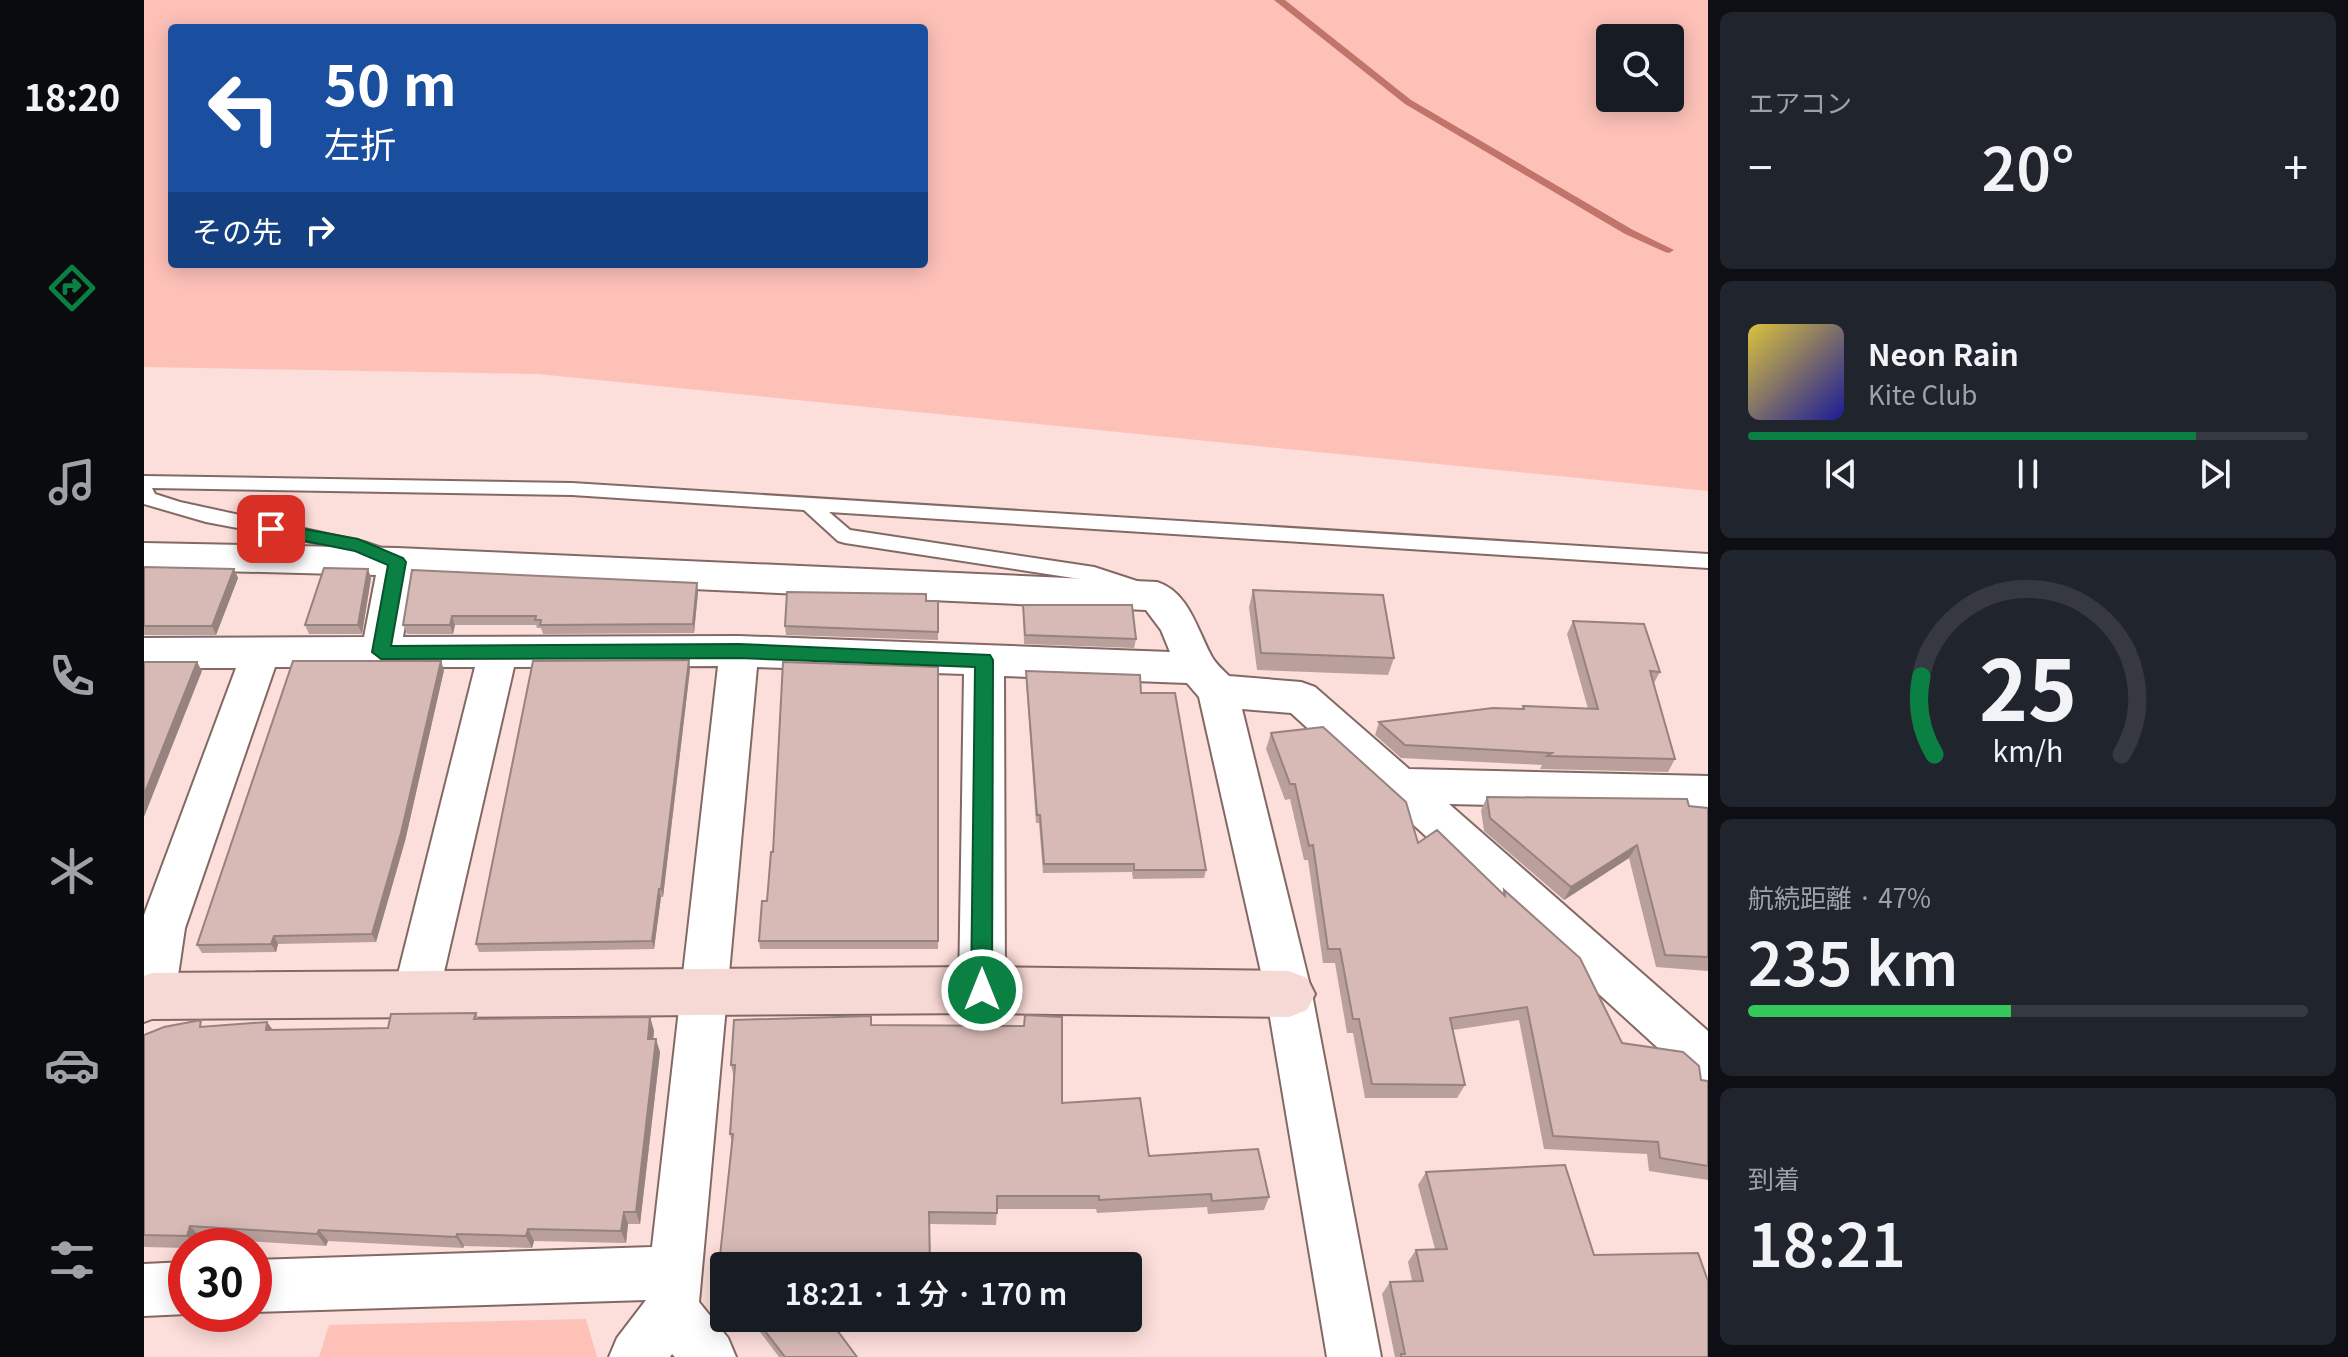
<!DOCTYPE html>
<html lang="ja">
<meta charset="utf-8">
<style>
body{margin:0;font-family:Georgia,"Noto Sans JP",serif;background:#20242c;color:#f1f3f6;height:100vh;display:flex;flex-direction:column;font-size:30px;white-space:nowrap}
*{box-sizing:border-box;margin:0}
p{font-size:26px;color:#9ea1a6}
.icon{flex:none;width:44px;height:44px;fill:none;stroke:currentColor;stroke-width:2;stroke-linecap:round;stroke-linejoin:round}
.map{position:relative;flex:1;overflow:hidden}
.drawer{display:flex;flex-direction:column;gap:12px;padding:12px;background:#0d0f14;width:640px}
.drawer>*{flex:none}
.banner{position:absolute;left:24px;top:24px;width:760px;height:244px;border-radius:8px;box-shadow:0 4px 20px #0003;background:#1a4fa0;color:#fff;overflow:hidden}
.buttons{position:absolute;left:1452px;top:24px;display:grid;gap:16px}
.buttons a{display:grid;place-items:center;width:88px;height:88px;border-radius:8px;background:#171b24;box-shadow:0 4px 20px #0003;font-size:40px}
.speed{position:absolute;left:24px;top:1228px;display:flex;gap:16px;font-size:40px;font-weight:700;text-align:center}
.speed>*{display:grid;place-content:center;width:104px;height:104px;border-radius:50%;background:#171b24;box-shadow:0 4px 20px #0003;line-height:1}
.speed .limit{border:12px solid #d22;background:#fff;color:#111}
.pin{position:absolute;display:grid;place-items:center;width:68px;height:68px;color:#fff;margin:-34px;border-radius:16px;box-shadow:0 4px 12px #0006}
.me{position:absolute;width:88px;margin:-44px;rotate:0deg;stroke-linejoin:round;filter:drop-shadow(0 0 6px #0008)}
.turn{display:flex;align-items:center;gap:28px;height:168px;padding:0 24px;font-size:36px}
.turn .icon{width:104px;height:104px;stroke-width:2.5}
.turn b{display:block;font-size:56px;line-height:68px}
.then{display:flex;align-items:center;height:76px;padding:0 24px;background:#0003;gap:16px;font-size:30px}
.big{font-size:60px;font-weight:600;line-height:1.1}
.drawer .card{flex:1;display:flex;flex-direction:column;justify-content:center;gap:12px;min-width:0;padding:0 28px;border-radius:12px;background:#20242c}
.drawer .dial{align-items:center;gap:0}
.dial svg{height:208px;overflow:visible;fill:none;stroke:#363941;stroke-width:7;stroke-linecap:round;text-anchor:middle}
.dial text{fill:#f1f3f6;stroke:none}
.song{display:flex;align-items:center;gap:24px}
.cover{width:96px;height:96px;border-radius:12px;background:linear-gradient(135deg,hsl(50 70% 55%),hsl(240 70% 35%))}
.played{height:8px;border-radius:4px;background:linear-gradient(90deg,#0b8043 80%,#363941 80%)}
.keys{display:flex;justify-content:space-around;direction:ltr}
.heat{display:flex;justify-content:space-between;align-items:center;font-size:44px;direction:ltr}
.charge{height:12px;border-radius:6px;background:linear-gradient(90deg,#34c759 47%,#363941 0)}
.trip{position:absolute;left:566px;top:1252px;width:432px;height:80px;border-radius:8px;background:#171b24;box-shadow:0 4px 20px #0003;font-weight:600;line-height:80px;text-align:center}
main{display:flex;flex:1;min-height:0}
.menu{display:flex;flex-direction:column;width:144px;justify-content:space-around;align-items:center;background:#090b0e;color:#9ea1a6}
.menu .icon{width:56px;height:56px}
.menu .current{color:#0b8043}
.menu b{font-size:36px;color:#f1f3f6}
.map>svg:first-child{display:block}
.green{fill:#fdc1b8;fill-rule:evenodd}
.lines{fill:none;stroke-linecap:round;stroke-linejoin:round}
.stream{fill:#c1746a;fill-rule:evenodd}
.lane-casing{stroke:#836965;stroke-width:4}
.street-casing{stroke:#836965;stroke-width:4}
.secondary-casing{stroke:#836965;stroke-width:4}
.lane{fill:#fff;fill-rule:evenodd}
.street{fill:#fff;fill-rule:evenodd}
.secondary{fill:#f6d8d4;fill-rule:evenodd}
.wall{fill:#b9a09c}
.shaded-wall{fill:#96827f}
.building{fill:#d7bab5;stroke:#96827f;stroke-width:2}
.route{fill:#0b8043;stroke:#07532c;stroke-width:2}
</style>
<main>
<nav class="menu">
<b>18:20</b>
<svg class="icon current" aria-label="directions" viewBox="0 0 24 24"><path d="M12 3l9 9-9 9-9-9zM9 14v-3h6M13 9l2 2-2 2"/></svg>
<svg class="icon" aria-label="music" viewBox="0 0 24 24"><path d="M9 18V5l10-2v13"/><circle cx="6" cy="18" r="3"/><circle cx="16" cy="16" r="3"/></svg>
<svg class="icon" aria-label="phone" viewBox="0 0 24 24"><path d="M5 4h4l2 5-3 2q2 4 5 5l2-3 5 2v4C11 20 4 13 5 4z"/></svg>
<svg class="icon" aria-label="climate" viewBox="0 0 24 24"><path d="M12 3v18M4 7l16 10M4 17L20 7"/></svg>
<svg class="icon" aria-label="car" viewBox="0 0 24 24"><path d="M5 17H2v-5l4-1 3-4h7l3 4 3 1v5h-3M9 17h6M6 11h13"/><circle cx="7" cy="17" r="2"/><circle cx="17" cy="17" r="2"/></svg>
<svg class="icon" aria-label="filters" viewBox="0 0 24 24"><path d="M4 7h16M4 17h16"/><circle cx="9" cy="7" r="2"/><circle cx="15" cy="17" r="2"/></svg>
</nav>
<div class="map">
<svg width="1564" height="1357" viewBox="0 0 1564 1357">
<rect width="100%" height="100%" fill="#fcdeda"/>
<path class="green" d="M0,0H1564V491L394,374L0,367ZM28,28H780V264H28ZM1526,38V98H1466V38Z
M442,1319L453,1357H175L185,1325Z"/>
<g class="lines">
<path class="stream" d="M1130,0H1141L1267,100L1489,230L1530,250L1525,253L1521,252L1481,234L1261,104Z"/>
<g class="lane-casing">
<path id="lane" d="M0,476L428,483L1564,554V568L685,512L706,530L950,567L1002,584L1005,589L1002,594L995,596L949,581L701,543L694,541L660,510L428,495L8,488L11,494L36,502L220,542L249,552L251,557L249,562L242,564L183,545L62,522L0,504Z"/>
</g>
<g class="street-casing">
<path id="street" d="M0,543L253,548L1013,582C1045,592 1053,630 1068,657C1072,664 1079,670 1085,676L1157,682L1171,687L1265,769L1564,776V810L1305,804L1564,1031V1084L1547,1078L1147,713L1098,709L1168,994L1237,1357H1183L1122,994L1055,697L1043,683L860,676L861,990L854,1005L838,1011L822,1005L815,990L820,674L613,667L555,1302L584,1338L592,1357H531L528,1354L526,1357H465L473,1338L502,1300L110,1312V1260L508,1247L574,666L370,667L295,994L288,1009L272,1015L256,1009L249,994L331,667H131L41,928L31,996L25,1011L8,1017L0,1014V915L92,668H0V638L220,637L232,575L0,569ZM269,576L1002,610L1017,630L1026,652L595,636L259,637Z
M42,1262L43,1314L0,1316V1264Z"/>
</g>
<g class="secondary-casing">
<path id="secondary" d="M838,967L1145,971L1163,978L1171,994L1163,1010L1145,1017L838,1013L8,1019L0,1022V976L8,973Z"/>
</g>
<use href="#lane" class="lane"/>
<use href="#street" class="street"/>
<use href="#secondary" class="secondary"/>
</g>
<path class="wall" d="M0,567L90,569L94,578L72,635H0Z
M224,569L227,578L218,634H165L161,625Z
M268,570L554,592L550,633L399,634L397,628H393L392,625H311L309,634H263L259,625Z
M1109,590L1250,658L1244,675L1113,670L1105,607Z
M782,601H794V640L642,635L641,626Z
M879,605L992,639L990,648L880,644Z
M1429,621L1516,672L1510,683L1531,759L1524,772L1396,769L1398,765L1257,758L1231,735L1235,722L1378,709L1379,706L1444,709L1423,634Z
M794,667V949H616L615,941L623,901L629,852Z
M546,669L519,897H517L510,949L335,952L332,944Z
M300,670L261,841L232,942L134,944L132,952L58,953L53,945Z
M882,671L997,693L1062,870L1060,878L989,879L988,872L899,873L895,823H892L882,680Z
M1127,733L1274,843L1358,894L1360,890L1478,1043L1557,1080L1564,1081V1180L1505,1171L1503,1154L1400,1149L1375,1020L1309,1030L1321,1085L1313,1098H1221L1209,1033H1203L1191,963H1179L1164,860H1160L1146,799L1141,800L1122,749Z
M1343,797L1545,806L1564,808V971L1512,967L1485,858L1420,900L1340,831L1337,810Z
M332,1013L335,1019L506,1017L510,1031L509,1039L516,1052L496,1224H484L482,1243L390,1241L388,1248L320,1246L319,1248L184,1241L182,1246L57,1238L54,1246H42V1248L0,1247V1035L62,1027L123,1022L129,1030L244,1028Z
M727,1025L918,1103L1005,1156L1125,1197L1120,1210L1064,1214L1063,1207L953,1213L952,1209H853L852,1225L785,1224L670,1265L580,1266L579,1268L576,1256L588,1143L586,1134L590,1078L587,1065Z
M1282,1172L1450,1255L1564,1357H1251L1238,1294L1246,1282L1268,1281L1264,1262L1272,1250L1291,1249L1274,1185Z
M610,1318L713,1357H635L613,1328Z"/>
<path class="shaded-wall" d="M90,569L94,578L72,635L68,626Z
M224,569L227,578L218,634L214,625Z
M553,583L554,592L550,633L549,624Z
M308,616L311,625L309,634L306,625Z
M545,660L546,669L519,897L517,889Z
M297,661L300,670L261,841L232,942L228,934Z
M53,662L58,671L0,817V795Z
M1493,845L1485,858L1420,900L1427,887Z
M515,889L517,897L510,949L508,941Z
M130,936L134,944L132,952L127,944Z
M506,1017L510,1031L508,1053L504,1039Z
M123,1022L132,1035L122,1030Z
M512,1039L516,1052L496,1224L492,1212Z
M480,1212L484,1224L482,1243L477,1231Z
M46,1226L57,1238L54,1246H52L43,1236Z
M384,1229L390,1241L388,1248L382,1236Z
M175,1230L184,1241L182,1246L173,1234Z
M313,1234L320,1246L319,1248L312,1237Z"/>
<path class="building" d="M0,567L90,569L68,626H0Z
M180,568L224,569L214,625H161Z
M268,570L553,583L549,624L396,625L397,620H391L392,616H308L306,625H259Z
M1109,590L1239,595L1250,658L1117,653Z
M643,592L782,594V601H794V632L641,626Z
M879,605H988L992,639L881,635Z
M1429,621L1500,624L1516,672L1506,671L1531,759L1403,756L1408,753L1261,745L1235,722L1349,708L1380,709L1379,706L1454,709Z
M545,660L517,889H515L508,941L332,944L389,661Z
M149,661H297L257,833L228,934L130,936L127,944L53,945Z
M0,662H53L0,795Z
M639,662L794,667V941H615L618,901H623L627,852H629Z
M882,671L996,675L997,693H1031L1062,870H990V864H900L896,815H893Z
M1179,727L1262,802L1274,843L1293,830L1361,896L1360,890L1436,958L1478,1043L1539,1052L1555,1066L1557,1080L1564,1081V1166L1516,1158L1514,1142L1409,1136L1383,1007L1306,1018L1321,1085L1228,1084L1215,1019H1209L1196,949H1184L1169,845L1165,846L1151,784H1146L1127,733Z
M1343,797L1543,799L1545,806L1564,808V957L1521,955L1493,845L1427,887L1346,818Z
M332,1013L330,1019L506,1017L504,1039H512L492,1212H480L477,1231L384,1229L382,1236L313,1234L312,1237L175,1230L173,1234L46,1226L43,1236L0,1235V1035L20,1027L57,1020L56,1027L123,1022L122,1030L244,1028L247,1014Z
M881,1015L918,1017V1103L996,1098L1005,1156L1114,1149L1125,1197L1068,1201L1067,1194L955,1200V1196H853V1213L785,1212L786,1266H669L685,1253L576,1256L589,1134H586L591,1065H587L590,1020L727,1016V1025L880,1026Z
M1421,1165L1450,1255L1554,1253L1564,1281V1357H1257V1354H1261L1246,1282L1279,1281L1272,1250L1303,1249L1282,1172Z
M611,1318H684L713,1357H641Z"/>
<path class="route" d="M127,523L214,539L259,558L262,562L247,646L595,644L846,655L849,660L848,990L845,997L838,1000L830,997L827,990L831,667L595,658L237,659L228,652L244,565L211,551L121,533L118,529Z"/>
</svg>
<div class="buttons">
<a><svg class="icon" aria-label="search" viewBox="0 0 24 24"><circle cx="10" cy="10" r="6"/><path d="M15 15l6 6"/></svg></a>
</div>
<div class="speed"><div class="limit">30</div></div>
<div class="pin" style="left:127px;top:529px;background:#d93025"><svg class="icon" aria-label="arrive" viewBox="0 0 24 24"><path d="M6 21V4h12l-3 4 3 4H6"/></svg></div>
<svg class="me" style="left:838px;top:990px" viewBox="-20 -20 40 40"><circle r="17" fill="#0b8043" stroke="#fff" stroke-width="3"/><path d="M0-11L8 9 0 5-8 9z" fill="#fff"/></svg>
<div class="trip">18:21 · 1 分 · 170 m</div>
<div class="banner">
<div class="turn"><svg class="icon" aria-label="left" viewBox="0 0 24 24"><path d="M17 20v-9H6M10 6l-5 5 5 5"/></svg><div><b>50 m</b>左折</div></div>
<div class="then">その先<svg class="icon" aria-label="right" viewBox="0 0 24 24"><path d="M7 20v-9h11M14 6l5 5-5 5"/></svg></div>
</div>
</div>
<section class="drawer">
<div class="card"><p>エアコン</p>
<div class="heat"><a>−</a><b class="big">20°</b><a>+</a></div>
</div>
<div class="card">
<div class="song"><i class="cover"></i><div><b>Neon Rain</b><p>Kite Club</p></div></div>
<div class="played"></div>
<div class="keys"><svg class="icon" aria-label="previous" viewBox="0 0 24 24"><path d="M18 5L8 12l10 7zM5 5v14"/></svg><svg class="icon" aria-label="pause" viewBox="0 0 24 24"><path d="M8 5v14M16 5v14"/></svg><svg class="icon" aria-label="next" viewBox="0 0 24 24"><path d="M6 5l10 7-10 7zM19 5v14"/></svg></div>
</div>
<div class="card dial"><svg viewBox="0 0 100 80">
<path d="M14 69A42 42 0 1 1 86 69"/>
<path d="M14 69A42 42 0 0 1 9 39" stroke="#0b8043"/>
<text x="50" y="56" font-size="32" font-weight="700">25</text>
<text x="50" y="72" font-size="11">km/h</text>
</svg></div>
<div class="card"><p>航続距離 · 47%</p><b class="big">235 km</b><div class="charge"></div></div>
<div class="card"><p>到着</p><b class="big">18:21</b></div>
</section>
</main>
